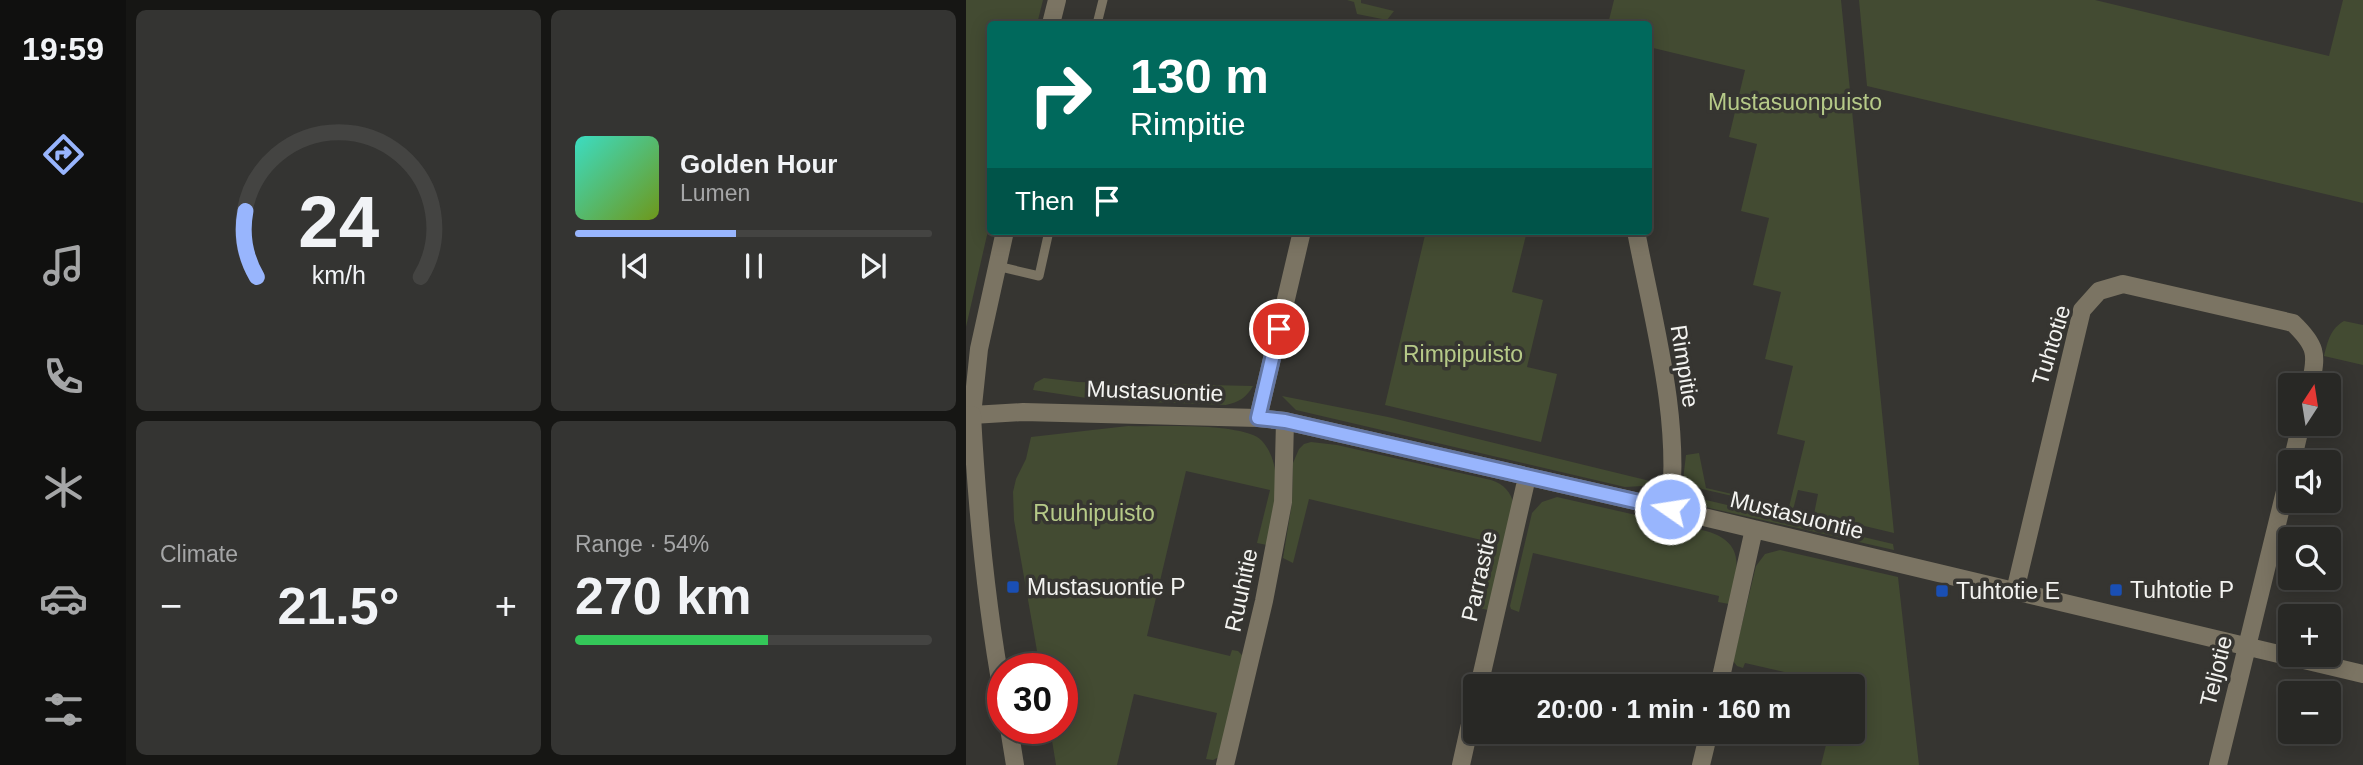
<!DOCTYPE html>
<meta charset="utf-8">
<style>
body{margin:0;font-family:Helvetica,sans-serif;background:#343432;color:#f1f3f6;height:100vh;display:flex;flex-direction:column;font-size:26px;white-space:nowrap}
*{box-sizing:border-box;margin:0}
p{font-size:23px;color:#a5a6a7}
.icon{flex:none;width:38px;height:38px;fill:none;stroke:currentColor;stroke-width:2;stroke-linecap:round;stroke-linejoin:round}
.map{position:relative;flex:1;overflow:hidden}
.drawer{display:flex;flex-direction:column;gap:10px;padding:10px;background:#161614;width:840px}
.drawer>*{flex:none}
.banner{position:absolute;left:21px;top:21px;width:665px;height:214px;border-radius:7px;box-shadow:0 4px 18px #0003,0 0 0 2px #444442;background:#00695c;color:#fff;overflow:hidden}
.needle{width:46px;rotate:12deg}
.tools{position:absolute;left:1312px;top:373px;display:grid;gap:14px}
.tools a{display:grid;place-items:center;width:63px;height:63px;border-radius:7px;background:#282825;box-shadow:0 4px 18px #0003,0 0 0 2px #444442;font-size:35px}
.speed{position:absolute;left:21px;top:653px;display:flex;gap:14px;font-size:35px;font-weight:700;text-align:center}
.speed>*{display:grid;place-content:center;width:91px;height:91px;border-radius:50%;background:#282825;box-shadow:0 4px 18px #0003,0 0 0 2px #444442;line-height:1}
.speed .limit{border:10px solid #d22;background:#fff;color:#111}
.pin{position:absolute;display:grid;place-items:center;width:60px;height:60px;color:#fff;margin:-30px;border:4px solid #fff;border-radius:50%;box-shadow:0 2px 7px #0007}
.me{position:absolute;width:77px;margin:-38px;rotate:283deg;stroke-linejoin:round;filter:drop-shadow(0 0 5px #0008)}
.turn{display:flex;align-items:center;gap:24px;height:147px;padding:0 28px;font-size:32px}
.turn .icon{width:91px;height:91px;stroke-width:2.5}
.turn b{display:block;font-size:49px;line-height:60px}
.then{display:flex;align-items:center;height:66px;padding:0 28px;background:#0003;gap:14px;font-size:26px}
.big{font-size:52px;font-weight:700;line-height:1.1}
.drawer .tile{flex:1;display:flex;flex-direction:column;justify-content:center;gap:10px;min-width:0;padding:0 24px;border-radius:10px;background:#343432}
.drawer .dial{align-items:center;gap:0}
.dial svg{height:182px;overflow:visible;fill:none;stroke:#444442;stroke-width:7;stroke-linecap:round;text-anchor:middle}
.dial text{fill:#f1f3f6;stroke:none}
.song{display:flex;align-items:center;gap:21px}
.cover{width:84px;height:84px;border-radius:10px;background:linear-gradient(135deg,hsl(170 70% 55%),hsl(80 70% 35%))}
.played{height:7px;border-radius:4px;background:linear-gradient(90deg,#98b5fd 45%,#444442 45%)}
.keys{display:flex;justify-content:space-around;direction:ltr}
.heat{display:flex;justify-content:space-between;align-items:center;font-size:38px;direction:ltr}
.charge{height:10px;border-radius:5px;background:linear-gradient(90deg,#34c759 54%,#444442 0)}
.drawer .tiles{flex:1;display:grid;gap:10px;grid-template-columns:repeat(2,1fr)}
.trip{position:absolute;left:497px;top:674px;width:402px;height:70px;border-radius:7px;background:#282825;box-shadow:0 4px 18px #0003,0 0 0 2px #444442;font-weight:700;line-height:70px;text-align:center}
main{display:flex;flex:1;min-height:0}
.tab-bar{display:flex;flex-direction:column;width:126px;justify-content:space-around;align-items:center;background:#10100f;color:#a5a6a7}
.tab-bar .icon{width:49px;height:49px}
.tab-bar .on{color:#98b5fd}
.tab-bar b{font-size:32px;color:#f1f3f6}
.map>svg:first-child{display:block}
.green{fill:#434b32}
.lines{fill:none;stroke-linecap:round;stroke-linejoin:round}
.service{stroke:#7b7463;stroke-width:9}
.minor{stroke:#7b7463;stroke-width:18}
.tertiary{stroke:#7b7463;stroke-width:18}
.route-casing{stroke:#6376a4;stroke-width:18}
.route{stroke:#98b5fd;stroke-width:12}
.transit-dot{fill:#1a4fb4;stroke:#363531;stroke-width:2.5}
.labels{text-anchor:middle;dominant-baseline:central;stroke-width:7;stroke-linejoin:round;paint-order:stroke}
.park-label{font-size:23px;fill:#b6ca88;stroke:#363531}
.street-label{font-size:23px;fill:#f3f3f0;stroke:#363531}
.poi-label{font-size:23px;fill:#f3f3f0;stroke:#363531;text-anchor:start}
</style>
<main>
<nav class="tab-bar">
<b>19:59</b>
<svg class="icon on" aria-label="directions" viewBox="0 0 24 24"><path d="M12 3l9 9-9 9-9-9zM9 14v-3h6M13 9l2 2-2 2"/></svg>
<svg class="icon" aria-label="music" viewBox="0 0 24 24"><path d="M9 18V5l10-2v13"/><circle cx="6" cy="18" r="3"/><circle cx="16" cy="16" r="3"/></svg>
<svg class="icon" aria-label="phone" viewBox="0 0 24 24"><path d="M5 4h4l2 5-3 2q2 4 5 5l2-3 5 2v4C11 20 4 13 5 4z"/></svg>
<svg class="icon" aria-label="climate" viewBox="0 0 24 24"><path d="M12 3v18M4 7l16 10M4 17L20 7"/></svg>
<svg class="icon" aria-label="car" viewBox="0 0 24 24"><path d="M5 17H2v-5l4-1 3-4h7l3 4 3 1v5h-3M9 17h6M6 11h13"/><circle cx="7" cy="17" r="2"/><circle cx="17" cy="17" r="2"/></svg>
<svg class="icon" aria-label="filters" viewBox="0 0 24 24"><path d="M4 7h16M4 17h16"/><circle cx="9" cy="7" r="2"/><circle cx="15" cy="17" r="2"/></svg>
</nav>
<section class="drawer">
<div class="tiles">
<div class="tile dial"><svg viewBox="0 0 100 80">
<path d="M14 69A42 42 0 1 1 86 69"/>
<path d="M14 69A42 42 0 0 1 9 40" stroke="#98b5fd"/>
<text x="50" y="56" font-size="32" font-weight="700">24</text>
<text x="50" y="72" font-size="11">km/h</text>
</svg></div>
<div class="tile">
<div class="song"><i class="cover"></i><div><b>Golden Hour</b><p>Lumen</p></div></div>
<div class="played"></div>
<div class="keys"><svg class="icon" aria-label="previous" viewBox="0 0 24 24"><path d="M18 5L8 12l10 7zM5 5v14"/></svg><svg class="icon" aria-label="pause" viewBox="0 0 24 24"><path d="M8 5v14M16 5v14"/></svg><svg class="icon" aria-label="next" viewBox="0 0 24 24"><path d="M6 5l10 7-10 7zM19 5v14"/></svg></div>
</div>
<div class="tile"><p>Climate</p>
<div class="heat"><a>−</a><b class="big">21.5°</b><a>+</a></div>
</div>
<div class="tile"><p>Range · 54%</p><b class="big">270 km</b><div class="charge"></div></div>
</div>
</section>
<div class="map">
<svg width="1397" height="765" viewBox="0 0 1397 765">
<rect width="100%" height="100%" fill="#363531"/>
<path class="green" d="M0,0H77L71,24H24V222L0,327Z
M381,0H395V3L428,11L421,20L391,14L388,2Z
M648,0H875L928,533L848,514L852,494L832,490L827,510L736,489L717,480L720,455L733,453L740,488L823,507L839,441L811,434L827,366L799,359L815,292L787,285L803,218L775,211L791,144L763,137L779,70L683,47L682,24H642Z
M893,0H1129L1363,56L1377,0H1397V203L901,86Z
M460,231H561L546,292L577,300L561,367L591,374L575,442L419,405Z
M1378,321L1397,325V365L1358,356C1362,341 1364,329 1378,321Z
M78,378L112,382L287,386C280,398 273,402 260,405L134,400L67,390L69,383Z
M316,396L422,417L684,481L677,486L659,487L330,410Z
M162,426C197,427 255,423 287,435C303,441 310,465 310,481C310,502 304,524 301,545L291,543L304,490L220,471L181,636L264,656L266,650L272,651L277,656L253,757L247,760L240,759L251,713L168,694L151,765H90L84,728H96V668H74L48,520L47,492L50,479L60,459L65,437Z
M345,442L371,445L525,480C538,484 545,492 548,505L522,610L513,608L528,543L343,499L327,563L317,558L326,503L327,463L333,449L338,444Z
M723,496L927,544L928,550L739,507Z
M591,497L740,531C782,543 771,571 763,604L752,602L753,596L567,553L553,612L545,609L544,606L566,513L576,502Z
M814,550L932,577L953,765H855L860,745L859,732H887V686H854L853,680L779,663L777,668L771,666L767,661L790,566L799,554Z"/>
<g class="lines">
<path class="service" d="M131,24L137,0
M31,266L73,276L83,231"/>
<path class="minor" d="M85,24L91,0
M39,231L13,349L6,415L57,412L292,418L319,421L704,509L1397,674
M670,231C687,321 715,417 704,509
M292,418L336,231
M1326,462L1335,424
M1049,591L1116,310L1133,291L1157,284L1327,323C1350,345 1352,354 1344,385
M513,686L561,477
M753,686L788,529
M259,765L298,601L317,502L319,421
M495,765L509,702
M735,765L743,732
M1252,765L1325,467"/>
<path class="tertiary" d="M0,416L6,415C11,509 20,604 37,697
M43,728L49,765"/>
</g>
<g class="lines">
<g class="route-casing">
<path id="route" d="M313,329L292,418L319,421L704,509"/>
</g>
<use href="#route" class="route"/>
</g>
<g class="transit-dot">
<rect x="40" y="580" width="14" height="14" rx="3.5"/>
<rect x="1143" y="583" width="14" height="14" rx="3.5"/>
<rect x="969" y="584" width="14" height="14" rx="3.5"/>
</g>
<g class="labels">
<g class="park-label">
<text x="829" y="102">Mustasuonpuisto</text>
<text x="497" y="354">Rimpipuisto</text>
<text x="128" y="513">Ruuhipuisto</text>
</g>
<g class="street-label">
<text transform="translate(1085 345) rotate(-73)">Tuhtotie</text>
<text transform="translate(719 366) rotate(81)">Rimpitie</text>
<text transform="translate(189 391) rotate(2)">Mustasuontie</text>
<text transform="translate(831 515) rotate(14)">Mustasuontie</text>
<text transform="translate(513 576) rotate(-77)">Parrastie</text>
<text transform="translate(275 590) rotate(-78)">Ruuhitie</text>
<text transform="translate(1250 671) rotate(-76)">Teljotie</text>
</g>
<g class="poi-label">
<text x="61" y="587">Mustasuontie P</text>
<text x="1164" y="590">Tuhtotie P</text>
<text x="990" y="591">Tuhtotie E</text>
</g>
</g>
</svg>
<div class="tools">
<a><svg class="needle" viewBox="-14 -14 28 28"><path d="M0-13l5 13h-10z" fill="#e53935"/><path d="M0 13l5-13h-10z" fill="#a5a6a7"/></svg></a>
<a><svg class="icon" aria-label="sound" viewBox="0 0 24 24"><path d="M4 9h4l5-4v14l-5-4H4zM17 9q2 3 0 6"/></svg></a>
<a><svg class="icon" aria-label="search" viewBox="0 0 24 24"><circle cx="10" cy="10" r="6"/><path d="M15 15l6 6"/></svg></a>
<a>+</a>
<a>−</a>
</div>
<div class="speed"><div class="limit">30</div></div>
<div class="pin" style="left:313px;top:329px;background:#d93025"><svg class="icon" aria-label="arrive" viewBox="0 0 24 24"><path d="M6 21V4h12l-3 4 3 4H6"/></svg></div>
<svg class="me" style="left:704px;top:509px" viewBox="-20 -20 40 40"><circle r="17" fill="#98b5fd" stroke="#fff" stroke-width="3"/><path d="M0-11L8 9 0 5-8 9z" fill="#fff"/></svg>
<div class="trip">20:00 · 1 min · 160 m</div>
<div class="banner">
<div class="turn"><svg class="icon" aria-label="right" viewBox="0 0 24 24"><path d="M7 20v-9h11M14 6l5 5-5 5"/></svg><div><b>130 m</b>Rimpitie</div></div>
<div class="then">Then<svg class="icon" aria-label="arrive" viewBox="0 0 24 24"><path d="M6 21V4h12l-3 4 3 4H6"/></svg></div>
</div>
</div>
</main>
